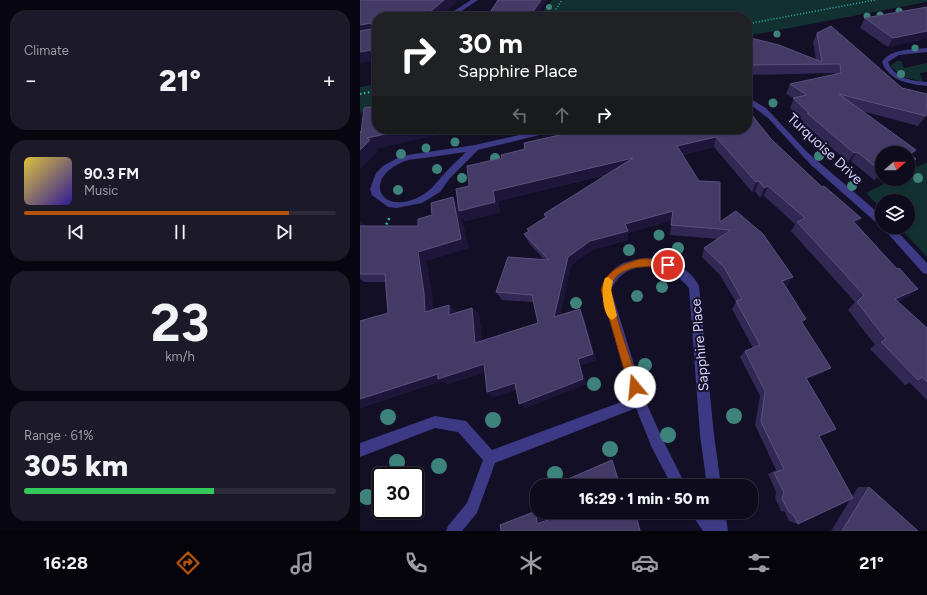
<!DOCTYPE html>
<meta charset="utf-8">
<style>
body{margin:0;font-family:Figtree,sans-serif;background:#1c1929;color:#f1f3f6;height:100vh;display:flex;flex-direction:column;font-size:15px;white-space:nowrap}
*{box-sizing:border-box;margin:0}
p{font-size:13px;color:#9b9ba3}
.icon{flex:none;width:22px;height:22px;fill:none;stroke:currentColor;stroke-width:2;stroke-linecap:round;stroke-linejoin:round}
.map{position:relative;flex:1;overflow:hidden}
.panel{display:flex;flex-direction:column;gap:10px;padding:10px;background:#08060f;width:360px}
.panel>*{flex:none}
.guide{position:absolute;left:12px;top:12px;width:380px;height:122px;border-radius:16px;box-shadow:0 1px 3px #0004,0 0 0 1px #2e2b3b;background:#202124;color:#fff;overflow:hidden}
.needle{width:26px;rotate:70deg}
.tools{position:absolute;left:515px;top:146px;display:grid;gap:8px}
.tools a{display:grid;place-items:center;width:40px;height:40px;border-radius:50%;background:#0e0b1c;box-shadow:0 1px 3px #0004,0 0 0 1px #2e2b3b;font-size:20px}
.speed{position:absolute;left:12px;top:467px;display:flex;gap:8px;font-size:20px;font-weight:700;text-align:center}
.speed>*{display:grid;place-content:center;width:52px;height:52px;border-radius:50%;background:#0e0b1c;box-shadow:0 1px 3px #0004,0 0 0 1px #2e2b3b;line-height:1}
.speed .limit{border:2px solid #111;border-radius:6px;background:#fff;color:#111}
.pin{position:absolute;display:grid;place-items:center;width:34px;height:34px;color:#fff;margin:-17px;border:2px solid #fff;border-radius:50%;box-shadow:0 1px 4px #0007}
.me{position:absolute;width:44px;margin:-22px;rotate:343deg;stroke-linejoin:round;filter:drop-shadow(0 0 3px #0008)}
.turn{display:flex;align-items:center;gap:14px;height:84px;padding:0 20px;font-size:18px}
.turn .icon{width:52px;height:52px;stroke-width:2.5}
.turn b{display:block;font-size:28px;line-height:34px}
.lanes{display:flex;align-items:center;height:38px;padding:0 20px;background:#0003;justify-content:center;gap:20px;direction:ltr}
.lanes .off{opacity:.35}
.big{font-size:30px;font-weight:800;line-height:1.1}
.panel .widget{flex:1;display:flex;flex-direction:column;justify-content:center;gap:6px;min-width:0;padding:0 14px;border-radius:16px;background:#1c1929}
.panel .dial{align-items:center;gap:0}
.dial b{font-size:52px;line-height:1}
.song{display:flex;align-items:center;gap:12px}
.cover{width:48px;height:48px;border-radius:6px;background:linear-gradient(135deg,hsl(50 70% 55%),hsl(250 70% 35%))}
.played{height:4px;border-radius:2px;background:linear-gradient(90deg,#b45309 85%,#2e2b3b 85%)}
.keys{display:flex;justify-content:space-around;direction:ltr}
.heat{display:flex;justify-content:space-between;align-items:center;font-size:22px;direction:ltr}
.charge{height:6px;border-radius:3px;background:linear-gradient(90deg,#34c759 61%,#2e2b3b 0)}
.trip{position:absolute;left:170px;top:479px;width:228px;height:40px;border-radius:16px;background:#0e0b1c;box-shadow:0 1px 3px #0004,0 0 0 1px #2e2b3b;font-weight:800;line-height:40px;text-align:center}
.tab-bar{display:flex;height:64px;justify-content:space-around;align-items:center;background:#06040b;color:#9b9ba3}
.tab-bar .icon{width:28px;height:28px}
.tab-bar .current{color:#b45309}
.tab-bar b{font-size:18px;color:#f1f3f6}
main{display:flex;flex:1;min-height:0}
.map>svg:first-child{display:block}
.green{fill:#12302f}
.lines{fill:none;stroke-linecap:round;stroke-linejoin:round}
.path-far2{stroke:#2fb8b0;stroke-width:1.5;stroke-dasharray:1 2;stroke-linecap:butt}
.path-far1{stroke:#2fb8b0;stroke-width:2;stroke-dasharray:1.5 2.5;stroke-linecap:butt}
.path{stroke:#2fb8b0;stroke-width:2.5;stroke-dasharray:2 3;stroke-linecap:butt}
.street{fill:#3d3a85;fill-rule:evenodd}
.tree{fill:#3d827b}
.wall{fill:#312854;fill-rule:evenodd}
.shaded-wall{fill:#1d163a}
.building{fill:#433a66;stroke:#5a527e}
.route{fill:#b45309;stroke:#753606}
.slow{fill:#f59e0b}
.labels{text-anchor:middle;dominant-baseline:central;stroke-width:4;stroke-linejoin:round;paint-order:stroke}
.street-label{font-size:14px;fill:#d9d4ff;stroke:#130f26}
</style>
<main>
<section class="panel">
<div class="widget"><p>Climate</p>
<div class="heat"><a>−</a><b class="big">21°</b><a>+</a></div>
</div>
<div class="widget">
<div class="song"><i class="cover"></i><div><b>90.3 FM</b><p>Music</p></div></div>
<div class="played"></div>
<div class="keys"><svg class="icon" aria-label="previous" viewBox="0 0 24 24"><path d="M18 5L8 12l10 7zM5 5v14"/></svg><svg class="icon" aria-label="pause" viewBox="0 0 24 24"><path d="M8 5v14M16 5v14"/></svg><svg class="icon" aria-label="next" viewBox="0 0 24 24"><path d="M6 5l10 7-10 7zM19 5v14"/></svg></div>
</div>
<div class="widget dial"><b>23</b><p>km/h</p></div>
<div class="widget"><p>Range · 61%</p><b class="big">305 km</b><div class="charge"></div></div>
</section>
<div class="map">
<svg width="567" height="531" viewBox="0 0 567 531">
<rect width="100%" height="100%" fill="#130f26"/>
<path class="green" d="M192,0H567V2L387,36V17H179Z
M537,61H541L544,68L567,63V72L560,73L563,82L544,77L530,66Z
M17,84V104L0,113V87Z
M567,162V257L539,227H548V201H522V209L506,193L533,179H548V171Z"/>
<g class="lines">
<path class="path-far2" d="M191,17L202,0
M387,24L515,0"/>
<path class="path-far1" d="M0,94L17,91"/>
<path class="path" d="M24,229L30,217"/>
<path class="street" d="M111,0H118L92,17H85Z
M567,48V52L539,55L528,62C534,78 552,81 567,82V86C549,84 529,81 522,62C531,48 552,50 567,48Z
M387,97L406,108L447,152L522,216V226L519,225L451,165L408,118L387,102Z
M186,129H200L196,131L118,150L90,178L80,192L62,203L37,208L28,207L12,195L10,189L16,173L23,166L41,156L115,145ZM106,152C99,159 91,166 84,174C76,183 70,192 57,198C18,215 3,177 45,161C51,159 58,159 64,158C78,156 92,154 106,152Z
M522,227H533L567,263V274L563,273Z
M287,258C306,260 330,266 339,286L354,435L361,486H347L340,435L329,288C309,263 266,256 251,290L285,400L302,438L326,486H312L292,448L276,408L135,463L117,513L102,531H86L88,526L107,503L123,460L98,432L75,428L0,457V443L75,416L106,421L132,450L272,398L241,290C252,266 260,261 287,258Z
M330,512H346L352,519L351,512H365L368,531H343Z"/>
</g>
<g class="tree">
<circle cx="189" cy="7" r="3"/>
<circle cx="539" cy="11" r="3.5"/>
<circle cx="520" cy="15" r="3.5"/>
<circle cx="507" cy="16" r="3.5"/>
<circle cx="417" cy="34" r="3.5"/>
<circle cx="555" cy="48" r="3.5"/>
<circle cx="541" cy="74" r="4"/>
<circle cx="413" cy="103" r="4.5"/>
<circle cx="95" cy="142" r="4.5"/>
<circle cx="66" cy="148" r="4.5"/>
<circle cx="41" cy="154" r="5"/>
<circle cx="459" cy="156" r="5"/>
<circle cx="135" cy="158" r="5"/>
<circle cx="77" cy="169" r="5"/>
<circle cx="102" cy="178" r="5"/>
<circle cx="558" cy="178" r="5"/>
<circle cx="492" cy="186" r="5"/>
<circle cx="38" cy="190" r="5"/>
<circle cx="299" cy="235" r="5.5"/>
<circle cx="318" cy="248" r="6"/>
<circle cx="269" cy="250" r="6"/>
<circle cx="302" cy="287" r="6"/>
<circle cx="277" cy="296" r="6"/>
<circle cx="216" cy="303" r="6"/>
<circle cx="285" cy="365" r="7"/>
<circle cx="234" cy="384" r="7"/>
<circle cx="374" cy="416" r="8"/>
<circle cx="28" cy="417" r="8"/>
<circle cx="133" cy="420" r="8"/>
<circle cx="308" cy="435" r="8"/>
<circle cx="250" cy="449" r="8"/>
<circle cx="37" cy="462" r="8"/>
<circle cx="79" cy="466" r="8"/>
<circle cx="195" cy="474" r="8"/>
<circle cx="7" cy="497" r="8"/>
</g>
<path class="wall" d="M138,0L176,17H127Z
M567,7L528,47L500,28L505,18Z
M457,33L566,116L558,126L502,111L556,150L552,156L556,159L548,168V153H522V176L514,180L491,161L488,162L443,123V121L430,108L434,98L426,94L430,84L475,74V73L387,75V37L456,60L453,42Z
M226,129L411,139L462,187L501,218L496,224L537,269L558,289L547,297L537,302L566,327H567V400L550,383L545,385L510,349L515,345L488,310L495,302L431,231L435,224L404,196L400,198L395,191L392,192L354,147L322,155L360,222L376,211L427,286H426L446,319L442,323L463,373L447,379L459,436L492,497L498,487H509L558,531H471L490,500L438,524L429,521L425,512L421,511L415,498L416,492L408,474L416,470L395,425L400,396L380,357L385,351L393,348L372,309L376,302L360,275L342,257L344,248L358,239L310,235L312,220L268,233V240L232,250L211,265L200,315L223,316L236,360L221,365L226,384L165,408L156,389L134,397L127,392L125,372L88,384L81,381L0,408V321L28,313L25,282H4L0,279V221L5,226H58L72,215L98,204L109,186L142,158L165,149ZM246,175L184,214L185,218L167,229L168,232L164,234L169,243L184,260L136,292L142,300L174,302L178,323L122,341L119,315L112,308L97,312L73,309V301L66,261L108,248L101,215L105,221L140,212L138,201Z"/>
<path class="shaded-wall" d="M84,0H96L97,2L80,17H64Z
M181,0H187L176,17H170V16Z
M11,23L17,34L0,36V25Z
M567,31V39L528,47L533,38Z
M17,49V60L0,63V52Z
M49,129H116L87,135L86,133L16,149L18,151L0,170V150L7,138Z
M356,137L354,147L316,156L317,146Z
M556,150L549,160V154Z
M497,152L491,161L488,162L494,153Z
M273,158V168L138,201L140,212L105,221L101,215L108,248L66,261L73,301L74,319L65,312L58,252L93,197L100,207L133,191Z
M556,159L548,168V162Z
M522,170V176L514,180L521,171Z
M399,181L395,191L392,192L396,182Z
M408,186L404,196L400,198L404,188Z
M313,211L312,220L268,233V240L232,250L211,265L198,324L194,317L208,257L230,241L265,224Z
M501,218L493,227V221Z
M0,221L10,231L0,229Z
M433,277L427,286L417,289L422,281Z
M558,289L547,297L524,307L535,299Z
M89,305L97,312L89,315Z
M112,308L119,315L123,349L115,343Z
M220,309L236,360L221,365L226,384L165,408L159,404L218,359Z
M446,319L440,326L441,321Z
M124,364L131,370L88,384L81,381L0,408V399L78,374Z
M471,368L463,373L439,383L446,378Z
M155,383L161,388L134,397L127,392Z
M252,460L254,462L261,486H260Z
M176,511H177V512H183L184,522L177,524Z
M275,512H276L281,531H280Z"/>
<path class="building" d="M0,0H84L64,17H17V49L0,52V31L12,29L11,23L0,25Z
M138,0H181L170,16L160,15L157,17H127Z
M567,7V31L533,38L505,18Z
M110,12L113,17H99Z
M471,26L542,88L567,94L566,116L479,94L556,150L549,154L556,159L548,162V153H522V170L521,171L497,152L494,153L447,113H449L433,98L447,95L430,84L481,73L480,64L387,65V37L419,45L462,62L457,33Z
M17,106V129H49L7,138L10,140L0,150V131L1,133L4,108Z
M387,109L411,139L462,187L464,186L501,218L493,221L537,269L539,268L558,289L535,299L567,328V382L562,377L558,380L521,342L526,339L497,302L504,295L437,222L445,218L408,186L404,188L399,181L396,182L356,137L317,146L339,181L360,182V222L376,211L403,234L433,277L422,281L446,319L441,321L471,368L446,378L476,429L459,436L493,498L438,524L433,514L429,512L422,499L424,492L414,473L424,469L401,422L405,391L385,351L400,345L376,301L382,299L364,267L344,248L371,230L311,225L313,211L265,224L268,231L230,241L208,257L194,317L220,309L233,354L218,359L223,379L159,404L155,383L127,392L124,364L78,379V374L0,399V321L28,313L25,274H0V226H58V219L72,215L71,203L93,197L101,239L58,252L64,293L65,312L89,305V315L112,308L115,343L178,323L172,295L136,292L148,257L189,260L164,234L169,231L167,229L186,217L184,214L273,158L133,191L135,202L99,211L96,189L109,186L107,166L142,158L141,155L165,149L164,143L226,129H387Z
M252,460L260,486H210L208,479Z
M509,487L558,531H482Z
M176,511L177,524L208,512H275L280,531H141L140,525Z"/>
<path class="route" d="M280,259H298L312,262L313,265L308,269C292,265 261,264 252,283C246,295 275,371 280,387L279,391L275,393L271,391L269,387L241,290C246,270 261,265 280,259Z"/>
<path class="slow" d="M248,277L253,281L251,290L257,316L252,320C242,316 241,287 245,278Z"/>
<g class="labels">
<g class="street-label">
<text transform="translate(465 149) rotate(43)">Turquoise Drive</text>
<text transform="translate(340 345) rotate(-95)">Sapphire Place</text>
</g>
</g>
</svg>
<div class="tools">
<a><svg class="needle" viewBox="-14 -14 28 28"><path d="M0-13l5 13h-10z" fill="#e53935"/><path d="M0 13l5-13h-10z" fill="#9b9ba3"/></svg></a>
<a><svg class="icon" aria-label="layers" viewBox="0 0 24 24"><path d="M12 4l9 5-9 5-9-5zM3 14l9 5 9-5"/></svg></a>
</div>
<div class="speed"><div class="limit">30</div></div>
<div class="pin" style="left:308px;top:265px;background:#d93025"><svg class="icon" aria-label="arrive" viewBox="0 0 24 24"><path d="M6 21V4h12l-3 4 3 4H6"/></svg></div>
<svg class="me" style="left:275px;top:387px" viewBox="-20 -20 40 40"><circle r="19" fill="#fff"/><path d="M0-13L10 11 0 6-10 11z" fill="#b45309"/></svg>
<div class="trip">16:29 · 1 min · 50 m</div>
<div class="guide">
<div class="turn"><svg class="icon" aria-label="right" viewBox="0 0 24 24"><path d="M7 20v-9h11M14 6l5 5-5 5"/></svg><div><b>30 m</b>Sapphire Place</div></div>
<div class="lanes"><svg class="icon off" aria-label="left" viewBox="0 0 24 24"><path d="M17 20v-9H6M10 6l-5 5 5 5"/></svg><svg class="icon off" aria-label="ahead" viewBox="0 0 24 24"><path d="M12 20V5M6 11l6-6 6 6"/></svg><svg class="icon" aria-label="right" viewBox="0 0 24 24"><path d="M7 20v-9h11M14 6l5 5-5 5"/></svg></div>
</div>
</div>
</main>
<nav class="tab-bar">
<b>16:28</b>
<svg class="icon current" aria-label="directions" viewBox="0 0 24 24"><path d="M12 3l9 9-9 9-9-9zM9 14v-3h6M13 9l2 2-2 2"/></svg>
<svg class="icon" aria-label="music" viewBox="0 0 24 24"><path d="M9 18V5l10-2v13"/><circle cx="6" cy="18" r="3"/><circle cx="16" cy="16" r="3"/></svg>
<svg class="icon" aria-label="phone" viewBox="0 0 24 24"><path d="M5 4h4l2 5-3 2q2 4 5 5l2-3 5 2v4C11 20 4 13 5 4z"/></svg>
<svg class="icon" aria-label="climate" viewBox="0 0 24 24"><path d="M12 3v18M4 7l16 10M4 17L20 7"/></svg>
<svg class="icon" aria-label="car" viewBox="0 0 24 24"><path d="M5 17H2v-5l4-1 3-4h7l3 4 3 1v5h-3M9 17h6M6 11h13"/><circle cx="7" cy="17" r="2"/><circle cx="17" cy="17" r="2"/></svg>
<svg class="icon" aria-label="filters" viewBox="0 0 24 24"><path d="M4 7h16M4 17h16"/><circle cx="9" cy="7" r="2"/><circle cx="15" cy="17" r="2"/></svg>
<b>21°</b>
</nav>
